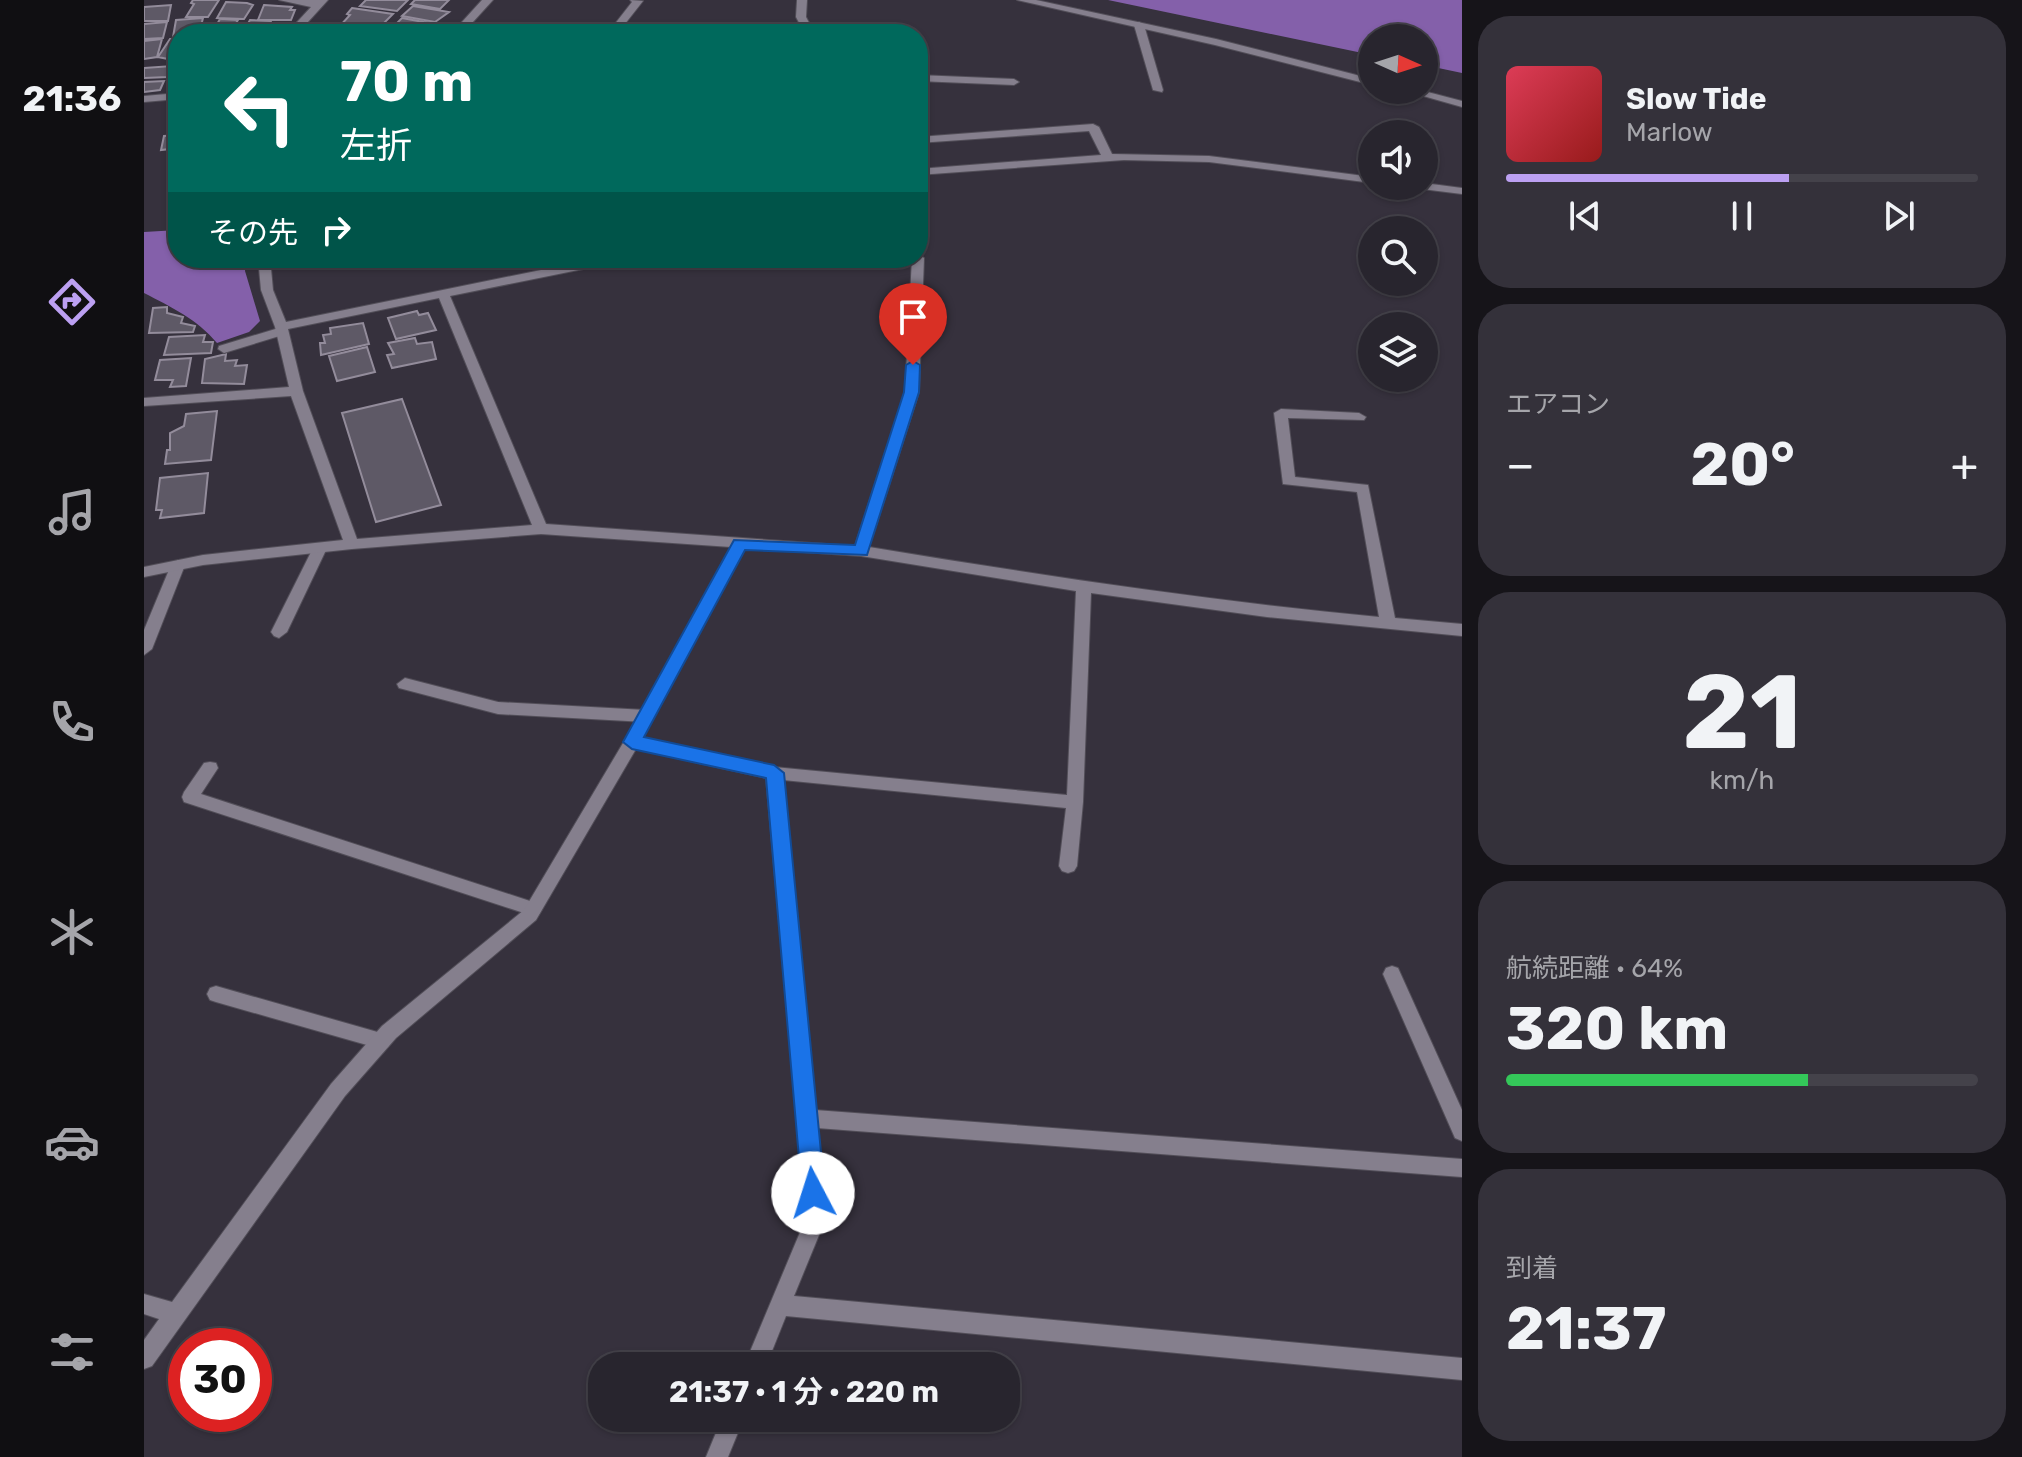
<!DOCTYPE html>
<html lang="ja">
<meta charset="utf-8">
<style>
body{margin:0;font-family:Rubik,"Noto Sans JP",sans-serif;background:#34313a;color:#f1f3f6;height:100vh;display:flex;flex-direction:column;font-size:30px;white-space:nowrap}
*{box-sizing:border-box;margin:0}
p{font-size:26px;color:#a5a5aa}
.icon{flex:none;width:44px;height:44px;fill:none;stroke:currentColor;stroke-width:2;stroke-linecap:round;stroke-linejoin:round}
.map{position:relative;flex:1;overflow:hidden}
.panel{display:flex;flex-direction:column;gap:16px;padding:16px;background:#161419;width:560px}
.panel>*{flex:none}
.banner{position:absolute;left:24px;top:24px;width:760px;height:244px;border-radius:32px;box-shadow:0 2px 6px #0004,0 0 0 2px #44424a;background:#00695c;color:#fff;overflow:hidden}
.needle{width:52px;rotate:93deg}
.tools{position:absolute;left:1214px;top:24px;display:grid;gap:16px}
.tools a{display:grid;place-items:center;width:80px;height:80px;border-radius:50%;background:#28252e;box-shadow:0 2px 6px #0004,0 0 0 2px #44424a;font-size:40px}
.speed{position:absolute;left:24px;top:1328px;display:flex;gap:16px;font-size:40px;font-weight:700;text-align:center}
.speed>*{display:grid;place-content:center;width:104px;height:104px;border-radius:50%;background:#28252e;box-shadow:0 2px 6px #0004,0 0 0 2px #44424a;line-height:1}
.speed .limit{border:12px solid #d22;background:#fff;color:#111}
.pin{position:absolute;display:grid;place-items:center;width:68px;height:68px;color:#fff;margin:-82px -34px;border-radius:50% 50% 50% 0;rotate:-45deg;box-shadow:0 0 8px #0007}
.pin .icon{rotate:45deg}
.me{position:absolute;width:88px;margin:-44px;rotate:355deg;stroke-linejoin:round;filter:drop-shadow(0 0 6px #0008)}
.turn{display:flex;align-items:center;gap:28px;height:168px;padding:0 40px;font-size:36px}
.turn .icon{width:104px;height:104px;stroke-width:2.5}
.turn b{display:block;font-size:56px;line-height:68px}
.then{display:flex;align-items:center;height:76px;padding:0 40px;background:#0003;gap:16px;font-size:30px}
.big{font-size:60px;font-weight:700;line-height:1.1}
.panel .widget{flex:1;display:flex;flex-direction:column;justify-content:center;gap:12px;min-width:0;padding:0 28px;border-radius:32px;background:#34313a}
.panel .dial{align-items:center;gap:0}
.dial b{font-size:104px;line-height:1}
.song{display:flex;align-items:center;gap:24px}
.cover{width:96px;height:96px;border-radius:12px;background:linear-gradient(135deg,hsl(350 70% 55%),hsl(0 70% 35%))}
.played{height:8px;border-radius:4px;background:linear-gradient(90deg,#bca0f2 60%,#44424a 60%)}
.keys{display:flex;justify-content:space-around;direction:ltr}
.heat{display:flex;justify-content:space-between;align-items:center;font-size:44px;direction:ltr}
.charge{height:12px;border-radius:6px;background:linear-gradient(90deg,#34c759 64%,#44424a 0)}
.trip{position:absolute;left:444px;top:1352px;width:432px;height:80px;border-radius:32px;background:#28252e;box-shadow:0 2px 6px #0004,0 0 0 2px #44424a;font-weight:700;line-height:80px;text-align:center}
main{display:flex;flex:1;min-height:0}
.tabs{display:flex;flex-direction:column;width:144px;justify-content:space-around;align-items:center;background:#100f12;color:#a5a5aa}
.tabs .icon{width:56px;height:56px}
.tabs .current{color:#bca0f2}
.tabs b{font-size:36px;color:#f1f3f6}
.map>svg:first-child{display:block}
.water{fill:#8460aa}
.building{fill:#5e5966;stroke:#938c9b;stroke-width:2}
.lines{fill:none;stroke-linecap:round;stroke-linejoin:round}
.service-casing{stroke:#524e58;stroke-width:2}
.minor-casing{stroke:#524e58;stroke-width:2}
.service{fill:#857f8d;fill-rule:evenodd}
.minor{fill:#857f8d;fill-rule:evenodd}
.route{fill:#1a73e8;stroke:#114b97;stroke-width:2}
</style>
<main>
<nav class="tabs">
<b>21:36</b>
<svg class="icon current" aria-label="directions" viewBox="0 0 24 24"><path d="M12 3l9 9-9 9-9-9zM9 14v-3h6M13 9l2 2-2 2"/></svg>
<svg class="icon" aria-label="music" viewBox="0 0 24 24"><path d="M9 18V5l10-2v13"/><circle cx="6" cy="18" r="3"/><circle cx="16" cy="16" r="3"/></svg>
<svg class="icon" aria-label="phone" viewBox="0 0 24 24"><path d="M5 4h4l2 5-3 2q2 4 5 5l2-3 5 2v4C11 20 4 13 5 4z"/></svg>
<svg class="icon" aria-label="climate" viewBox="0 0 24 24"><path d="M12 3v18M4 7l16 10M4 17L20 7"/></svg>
<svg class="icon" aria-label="car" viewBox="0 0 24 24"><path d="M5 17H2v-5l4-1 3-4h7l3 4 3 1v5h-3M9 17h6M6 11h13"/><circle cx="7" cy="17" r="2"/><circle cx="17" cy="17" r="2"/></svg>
<svg class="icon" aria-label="filters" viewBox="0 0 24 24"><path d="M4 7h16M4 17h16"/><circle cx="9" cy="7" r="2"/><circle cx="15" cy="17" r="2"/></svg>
</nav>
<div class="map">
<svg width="1318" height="1457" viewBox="0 0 1318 1457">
<rect width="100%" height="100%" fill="#36313d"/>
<path class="water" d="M964,0H1318V73L1280,65V38H1228V55Z
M34,230V258H102L101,271L116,321L105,332L73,343C53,319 27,307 0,293V232Z"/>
<path class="building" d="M49,0H75L64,17H42L50,4L47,3Z
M222,0H264L253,11L216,6Z
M271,0H305L296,9L267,4Z
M82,2L103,3L109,5L100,19L73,18Z
M27,5L24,21H0V7Z
M120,5L148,7L146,10H151L147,20H114Z
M269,6L305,12L291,22L258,16Z
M208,8L249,14L232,31L195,27L206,15L203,14Z
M59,18L57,26L49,34L29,37L32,20Z
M258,18L290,24L281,34L247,29Z
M76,19L94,20L92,23H95L89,34H60L66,26H72Z
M106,20L127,21L124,27H135L131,34H98Z
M23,22L19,38L0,39V24Z
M18,39L13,57L0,59V41Z
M26,39H34V61L14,57Z
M28,66L24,77L0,78V68Z
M20,81L16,90L0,92V82Z
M34,135V148L17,150L20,136Z
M23,307V313L39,317L37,323L51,326L49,332L5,333L9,308Z
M273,311L275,315L284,313L292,330L252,339L244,318Z
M219,323L225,344L177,355L176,343H181L179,335L187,334L186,328Z
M61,335L59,342H69L67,353L20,355L25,337Z
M271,338L273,344L288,342L292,359L248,368L243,355L250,354L244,343Z
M223,347L231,372L193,381L185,356Z
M82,354L81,361L93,360L91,366L103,365L100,384L58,383L61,359Z
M47,358L42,386L26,387L29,380H11L16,360Z
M258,399L297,505L232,522L198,413Z
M73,411L67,460L21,464L23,450H26V433L40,426L42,414Z
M64,473L60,513L16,518L18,510H12L16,478Z"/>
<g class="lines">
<g class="service-casing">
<path id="service" d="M995,22L1000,25L1019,90L1018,92L1009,90L990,25Z
M774,75L870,79L875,82L870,85L774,81Z
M138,327L144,331L142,334L80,353L74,349L75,346Z
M176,543L183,548L143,632L135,638L130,636L127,632L169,548Z
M34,560L41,565L8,649L0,655V630L27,565Z
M261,678L354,702L502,710L510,716L502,722L354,714L255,688L253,684Z
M66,762L72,763L74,768L57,794L389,902L395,904L398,909L395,914L389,916L40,802L38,797L40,792L60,763Z
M1248,966L1254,968L1318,1110V1141L1311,1138L1239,974L1242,968Z
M72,986L237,1033L244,1035L246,1041L244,1047L237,1049L72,1002L66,1000L63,994L66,988Z"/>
</g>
<g class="minor-casing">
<path id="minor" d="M135,0H184L153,34H142L167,7Z
M338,0H349L318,34H307Z
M486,0L499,1L473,34H463L488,2Z
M653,0H663L662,17L671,34H661L652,17Z
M873,0H892L1072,39L1228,79V85L1071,45Z
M1258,90H1276L1318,101V107Z
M34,93V99L0,102V96Z
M949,124L955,127L968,154L1065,156L1228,177V183L1065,162L980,160L774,175V169L957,155L945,131L774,143V137Z
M1280,183L1318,188V194L1278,189L1272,186H1280Z
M774,254L780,258L775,392L725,547C895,575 1064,601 1235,617L1213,492L1139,484L1130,413L1137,409L1215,413L1222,417L1220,420L1144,418L1151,477L1224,485L1251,618L1318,624V636L1123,617L947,593L939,802L933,866L930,871L924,873L918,871L915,866L922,808L639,780L671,1110L1318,1159V1177L673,1128L682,1218L650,1296L1318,1358V1380L642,1316L622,1366H600L662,1218L622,778L492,749L392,920L252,1038L201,1096L8,1366L0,1369V1340L15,1319L0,1314V1294L28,1302L187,1084L238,1026L380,910L482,738L587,547L397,534L208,549L59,565L0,577V567L59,555L199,540L147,396L0,406V398L145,387L131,327L117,290L114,258H126L129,290L142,322L456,258H480L474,262L306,296L402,524L711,546L761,392L768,258H774ZM295,298L388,525L213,539L159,391L144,329ZM601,548L717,556L932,591L923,795L630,767L498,738Z
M578,1418H600L584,1457H562Z"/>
</g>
<use href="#service" class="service"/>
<use href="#minor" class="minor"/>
</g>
<path class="route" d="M769,361L776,365L775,392L723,555L601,550L500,737L630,765L640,773L681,1193L677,1201L669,1204L661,1201L658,1193L622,778L488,749L479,742L590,540L711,545L760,392L762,365Z"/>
</svg>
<div class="tools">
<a><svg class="needle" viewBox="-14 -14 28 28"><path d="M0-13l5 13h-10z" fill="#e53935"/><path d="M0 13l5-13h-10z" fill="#a5a5aa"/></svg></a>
<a><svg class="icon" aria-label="sound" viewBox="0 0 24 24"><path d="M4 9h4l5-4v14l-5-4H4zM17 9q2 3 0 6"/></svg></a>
<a><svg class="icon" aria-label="search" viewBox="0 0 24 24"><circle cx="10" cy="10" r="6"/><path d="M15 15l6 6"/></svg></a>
<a><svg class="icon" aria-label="layers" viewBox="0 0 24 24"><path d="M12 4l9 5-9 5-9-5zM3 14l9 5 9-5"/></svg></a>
</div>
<div class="speed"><div class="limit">30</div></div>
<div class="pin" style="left:769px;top:365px;background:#d93025"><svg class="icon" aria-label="arrive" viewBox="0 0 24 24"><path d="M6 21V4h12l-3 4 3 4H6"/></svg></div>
<svg class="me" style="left:669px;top:1193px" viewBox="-20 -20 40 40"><circle r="19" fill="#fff"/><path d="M0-13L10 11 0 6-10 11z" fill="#1a73e8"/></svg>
<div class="trip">21:37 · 1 分 · 220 m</div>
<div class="banner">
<div class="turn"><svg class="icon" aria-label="left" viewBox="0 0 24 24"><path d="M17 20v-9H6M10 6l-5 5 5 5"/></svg><div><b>70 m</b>左折</div></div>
<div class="then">その先<svg class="icon" aria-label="right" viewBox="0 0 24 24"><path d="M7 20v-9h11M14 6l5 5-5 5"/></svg></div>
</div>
</div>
<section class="panel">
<div class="widget">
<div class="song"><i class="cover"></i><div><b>Slow Tide</b><p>Marlow</p></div></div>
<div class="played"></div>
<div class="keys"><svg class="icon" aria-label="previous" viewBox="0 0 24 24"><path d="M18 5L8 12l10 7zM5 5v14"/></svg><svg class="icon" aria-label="pause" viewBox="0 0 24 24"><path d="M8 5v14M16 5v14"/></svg><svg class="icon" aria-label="next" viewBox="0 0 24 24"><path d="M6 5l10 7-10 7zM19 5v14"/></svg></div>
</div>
<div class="widget"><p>エアコン</p>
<div class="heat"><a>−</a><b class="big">20°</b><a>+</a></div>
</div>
<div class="widget dial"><b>21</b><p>km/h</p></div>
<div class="widget"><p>航続距離 · 64%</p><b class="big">320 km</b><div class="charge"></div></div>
<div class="widget"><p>到着</p><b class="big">21:37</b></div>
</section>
</main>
